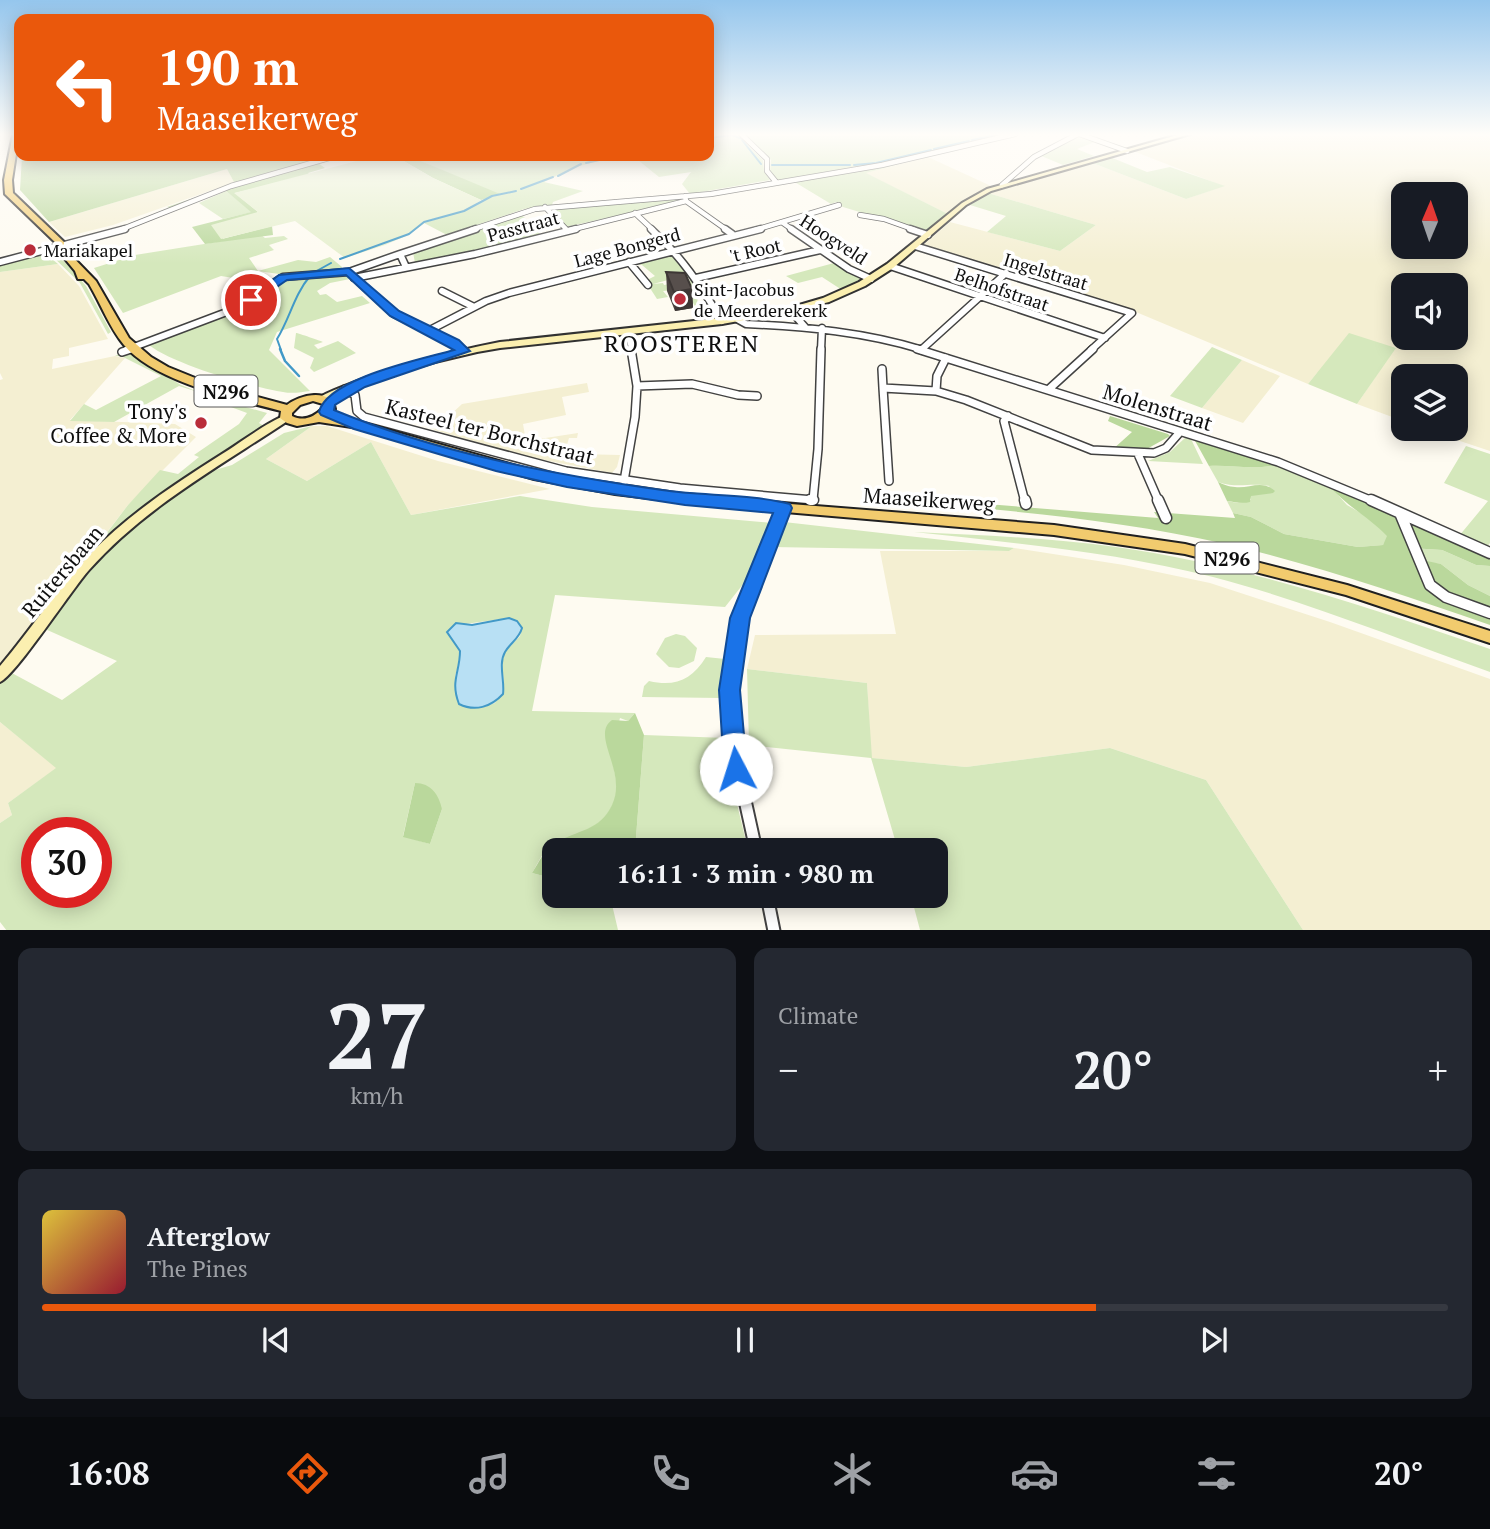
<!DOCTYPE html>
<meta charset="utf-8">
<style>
body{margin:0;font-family:"PT Serif",serif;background:#242831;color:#f1f3f6;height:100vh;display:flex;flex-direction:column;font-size:26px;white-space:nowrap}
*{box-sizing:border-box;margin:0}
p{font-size:23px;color:#9ea1a6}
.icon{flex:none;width:38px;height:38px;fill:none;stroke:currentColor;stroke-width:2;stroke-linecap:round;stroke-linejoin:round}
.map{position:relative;height:930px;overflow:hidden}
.details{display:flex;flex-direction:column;gap:18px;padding:18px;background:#0d0f14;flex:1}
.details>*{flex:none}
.top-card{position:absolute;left:14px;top:14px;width:700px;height:147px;border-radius:14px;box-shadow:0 4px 18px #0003;background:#ea580c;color:#fff;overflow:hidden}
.needle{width:46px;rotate:2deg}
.buttons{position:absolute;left:1391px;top:182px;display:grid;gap:14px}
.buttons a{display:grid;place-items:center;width:77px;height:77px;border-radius:14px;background:#171b24;box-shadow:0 4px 18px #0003;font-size:35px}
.speed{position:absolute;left:21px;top:817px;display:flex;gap:14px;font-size:35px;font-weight:700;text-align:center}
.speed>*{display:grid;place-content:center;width:91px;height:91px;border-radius:50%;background:#171b24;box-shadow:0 4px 18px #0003;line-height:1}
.speed .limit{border:10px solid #d22;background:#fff;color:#111}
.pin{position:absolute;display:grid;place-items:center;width:60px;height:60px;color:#fff;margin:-30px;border:4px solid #fff;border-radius:50%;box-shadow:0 2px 7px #0007}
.me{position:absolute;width:77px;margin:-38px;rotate:355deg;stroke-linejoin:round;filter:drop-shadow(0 0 5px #0008)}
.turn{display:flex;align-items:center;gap:24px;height:147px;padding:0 28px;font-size:32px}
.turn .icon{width:91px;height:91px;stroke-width:2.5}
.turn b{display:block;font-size:49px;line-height:60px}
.big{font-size:52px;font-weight:700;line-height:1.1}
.details .card{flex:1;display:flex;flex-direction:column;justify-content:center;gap:10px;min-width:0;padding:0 24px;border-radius:14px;background:#242831}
.details .dial{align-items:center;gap:0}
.dial b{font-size:91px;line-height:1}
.song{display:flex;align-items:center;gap:21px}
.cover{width:84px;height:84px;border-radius:10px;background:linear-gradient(135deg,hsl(50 70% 55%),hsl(350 70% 35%))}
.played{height:7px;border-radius:4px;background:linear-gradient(90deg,#ea580c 75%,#363941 75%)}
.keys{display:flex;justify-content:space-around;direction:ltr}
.heat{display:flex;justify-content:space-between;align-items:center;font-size:38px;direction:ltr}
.details .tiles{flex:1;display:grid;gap:18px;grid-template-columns:1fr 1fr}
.card:last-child{grid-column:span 2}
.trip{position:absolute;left:542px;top:838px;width:406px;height:70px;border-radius:14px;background:#171b24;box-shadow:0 4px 18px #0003;font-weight:700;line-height:70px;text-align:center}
.dock{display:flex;height:112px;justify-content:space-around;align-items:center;background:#090b0e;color:#9ea1a6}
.dock .icon{width:49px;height:49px}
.dock .on{color:#ea580c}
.dock b{font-size:32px;color:#f1f3f6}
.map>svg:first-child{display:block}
.farmland{fill:#f4efd2;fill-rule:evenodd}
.green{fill:#d5e8bc;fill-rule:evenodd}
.forest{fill:#bad89c}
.pitch{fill:#e5efcd}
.water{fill:#b8e0f4;stroke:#4299c7;stroke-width:2}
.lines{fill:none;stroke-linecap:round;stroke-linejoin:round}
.stream-far1{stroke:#4299c7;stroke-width:2}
.stream{stroke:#4299c7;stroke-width:2.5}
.street-far4-casing{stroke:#424242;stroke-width:6}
.street-far3-casing{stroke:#424242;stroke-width:9}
.street-far2-casing{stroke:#424242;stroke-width:10}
.street-far1-casing{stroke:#424242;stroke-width:13}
.street-casing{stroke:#424242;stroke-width:15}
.secondary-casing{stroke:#313131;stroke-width:4}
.primary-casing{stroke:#202020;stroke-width:4}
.street-far4{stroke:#fff;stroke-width:4.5}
.street-far3{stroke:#fff;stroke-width:6}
.street-far2{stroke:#fff;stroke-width:7}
.street-far1{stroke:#fff;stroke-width:10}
.street{stroke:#fff;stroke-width:11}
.secondary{fill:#fbefb0;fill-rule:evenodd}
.primary{fill:#f2cb6e;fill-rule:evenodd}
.wall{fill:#4b4441}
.shaded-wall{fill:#3d3735}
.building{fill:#574f4c;stroke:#3d3735;stroke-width:2}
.route{fill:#1a73e8;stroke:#114b97;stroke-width:2}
.poi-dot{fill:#b92d3a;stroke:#fff;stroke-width:2.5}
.labels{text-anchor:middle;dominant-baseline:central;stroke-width:7;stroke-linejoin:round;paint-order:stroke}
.far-street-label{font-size:18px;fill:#0f0f0f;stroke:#fff}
.far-poi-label{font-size:18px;fill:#0f0f0f;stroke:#fff;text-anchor:start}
.shield{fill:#fff;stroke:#575757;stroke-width:2}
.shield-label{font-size:19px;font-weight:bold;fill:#0f0f0f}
.street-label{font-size:21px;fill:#0f0f0f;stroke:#fff}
.poi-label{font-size:21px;fill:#0f0f0f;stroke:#fff;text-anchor:end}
.quarter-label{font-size:24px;letter-spacing:2px;fill:#0f0f0f;stroke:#fff}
</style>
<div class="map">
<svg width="1490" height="931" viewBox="0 0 1490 931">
<rect width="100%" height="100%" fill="#fefbf1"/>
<path class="farmland" d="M1190,134L1490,135V451L1424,429H1456V376H1404L1403,421L1357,404L1396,347L1317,373L1308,384L1136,312L1027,275L922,246L950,222L1060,251L1096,225L988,193L1090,162L1186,199L1223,186L1133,151ZM1404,194H1456V247H1404ZM1404,285H1456V338H1404Z
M928,157L991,186L948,214L865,173Z
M227,169L235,184L218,188L113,225L65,237L49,222Z
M58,264L79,286L108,339L69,348V356L53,359L52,369L115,356L125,358L70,420L175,424L196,437L128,505L0,670V380L3,379L0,373V272Z
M1242,360L1280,376L1243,423L1202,408Z
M587,383L589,392L562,397L566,415L523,424L526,441L578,433L577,438H569L566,448L578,449L577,454L620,455L617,467L612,473L528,457L434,430L462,404Z
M312,426H327L438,461L550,489L411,515L371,442L307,481L266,459Z
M1014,548L1124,565L1210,583L1330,622L1490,679V930H1303L1206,780L1110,748L966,767L871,758L867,683L747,669L755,635L896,634L880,551H1009Z
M0,722L57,768L8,803L12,815L0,823Z"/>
<path class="green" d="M709,134H736L763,160L764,171L770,180L690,194L682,184L691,172L659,177L633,156H709Z
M743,134H1007L886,162L781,180H776L770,173L771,160Z
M1079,135L1097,141L1077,149L1094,156L1063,165L1039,155Z
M969,145L866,173L948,214L926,232L843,207L836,202L831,204L793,181Z
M409,156H617L572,168L544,182L583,191L553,202L552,205L524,209L447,235L424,223L467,210L482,200L499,195Z
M1110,157L1147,172L1170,167L1225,186L1186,199L1090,162Z
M226,191L252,212L223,219L199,203Z
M988,193L1096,225L1060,251L987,232L1006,216L970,205Z
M681,198L682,201L566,227L550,209Z
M521,214L540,234L474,251L415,263L413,252Z
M261,235L265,238L284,236L288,239L269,245L274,250L249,258L258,271L298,260L316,262L330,257L342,267L341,272L286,275L258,271L246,280L221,276L123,313L94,268L135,255Z
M48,252L57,253L86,286L111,332L108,334L80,283Z
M45,253L58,264L0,272V263Z
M669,253L683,266L691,279L683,276L653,284L663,283L664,285L691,280L699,292L696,308L685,289L663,291L668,297L657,299L648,285L649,279L655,276L642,265L633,263Z
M834,263L862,278L842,290L822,277L798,283L786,276Z
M345,275L350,279L330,283L317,291L320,295L326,294L337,302L362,296L370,303L277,332L269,350L310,391C302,392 292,394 283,392C251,387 173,364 149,345L237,310L287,278Z
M296,333C298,333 321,341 323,342L314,345L318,349L338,341L356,353L314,372L310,368L314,358L294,348Z
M1349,333L1396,348L1357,404L1308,384Z
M1212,347L1242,360L1202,408L1170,396Z
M121,353H129L181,385L201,393L179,386L114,422L70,421L84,404L96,410L161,376L121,356H115Z
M214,398L267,413L259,423L267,428L90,555L128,505L160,470L178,474L199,457L194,455L239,424L247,413L212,400Z
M312,426L266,459L307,481L371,442L411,515L520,496L592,507L772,523L744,583L725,607L555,595L532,711L635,713L628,721L620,718C617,731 611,749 613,762C615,778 620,788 613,804C600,834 569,832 547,850C541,855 537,865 532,873L555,879V896H610L618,930L7,931L0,922V823L12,815L8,803L56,768L0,722V683L10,672L62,700L117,661L45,629L96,563L148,514L215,470L232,465L284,433ZM509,618L517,621L522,627L520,636L505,652L502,661L504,684L495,703L481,708H467L455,676C462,657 458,643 465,624ZM415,783L442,809L430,844L403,836ZM37,833H96V892H37Z
M1186,437L1191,439L1203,464L1148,461L1170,452Z
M1466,446L1490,454V543L1486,548L1459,536L1488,501L1444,483Z
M1276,465L1327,483L1347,505L1371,519L1388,536L1383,545L1358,547L1284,534L1251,517L1233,513L1227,501L1238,503L1251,500L1250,496L1270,486C1249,482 1240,489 1218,482L1209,466C1234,465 1251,470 1276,465Z
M784,522L1014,548L1009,551L772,547Z
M914,532C981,535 1049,538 1116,547C1244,565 1368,607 1490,649V672C1398,639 1308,602 1213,577C1116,552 1014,543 914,532Z
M1409,548L1442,550L1476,565L1490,566V596L1468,585L1441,564L1414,561Z
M676,634L685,636L697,648L694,661L679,668L669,667L656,654L665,638Z
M706,657L725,659L721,698L642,697L644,686L649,681C675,687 692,680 706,657Z
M747,669L867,683L872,758L966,767L1110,748L1206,780L1303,930H920L911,896H936V850H898L871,758L749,745Z
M644,735L726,738L731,779L748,850H635Z"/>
<path class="forest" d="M22,156H333L318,163L325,168L308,173L310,175L235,193L258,212L222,239L272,226L273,235L205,244L192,227L251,212L226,191L231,188L176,210L167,207L235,184L227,169L49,222L20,190Z
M395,156H409L500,194L481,200L433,178Z
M1110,416L1168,434L1170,436L1145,450H1112L1132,432L1108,421Z
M1194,439L1276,465C1251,470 1234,465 1209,466Z
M1218,482C1223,484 1229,487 1235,487C1249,489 1262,479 1275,491L1273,493L1251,496L1250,502C1242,504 1235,502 1227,501Z
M1327,483L1490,557V566L1476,565L1442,550L1410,548L1422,560L1441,564L1468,585L1490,596V625C1403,595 1316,565 1226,544C1112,518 995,509 879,500L887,497L912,498L1158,518L1154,512L1235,518L1233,513L1251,517L1284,534L1358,547L1383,545L1387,536C1368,516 1344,505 1327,483Z
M635,713L644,735L635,850H555V879L532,873C539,862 544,850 555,843C577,830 600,831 612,805C628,772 590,735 612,720L628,721Z
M415,783C431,783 439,795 442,809L430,844L403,837Z"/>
<path class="pitch" d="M376,156H395L433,178L481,200L467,210L429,220L408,235L385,245L345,258L295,221L221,239L211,225L258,212L234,193Z"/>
<path class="water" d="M509,618L517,621L522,628C519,639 511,642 505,652C498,664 505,681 503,694C491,707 475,712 459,704C450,681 460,672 460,651L447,632L456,623L472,625Z"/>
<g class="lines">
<path class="stream-far1" d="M709,138L732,135L740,138
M742,140L761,164
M972,140L997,135
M934,149L969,141
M586,163L617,156
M772,165H850
M854,165L876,163L931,150
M558,176L581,164
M521,189L553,177
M340,259L409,234L424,222L464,211L492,196L516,191
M313,273L331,263
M281,350L277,339C290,318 294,295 310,276"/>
<path class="stream" d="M280,349L285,361L299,376"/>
<g class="street-far4-casing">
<path id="street-far4" d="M741,134L767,159V171L776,182
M1079,134L1127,151
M1002,185L1034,157L1078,134
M686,201L727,230
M545,207L566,229
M635,213L653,230
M860,215L884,219L915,230
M783,223L793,230
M120,230L231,186L336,156
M471,230L535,209L711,194L882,165L1015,134
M570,230L686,201L685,196
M755,230L839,205"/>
</g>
<g class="street-far3-casing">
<path id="street-far3" d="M651,229C681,256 701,286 722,321
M725,229L732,234
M791,229L849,269L871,279
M910,229L928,235
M915,246L1132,313L1091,350
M0,262L125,229
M629,262L648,285
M890,266L1105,338
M406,267L400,254L476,229
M353,276L394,314L454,343L463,350
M354,278L475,254L576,229
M696,278L820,250
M442,291L474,307
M790,310L805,327
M737,319L746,324C807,327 865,332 923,350
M428,331L486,301L509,293L761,229
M629,332L632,350
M126,350L232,310L283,277L349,272L400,254
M821,350L822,328
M921,350L1006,273"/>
</g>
<g class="street-far2-casing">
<path id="street-far2" d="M461,349L464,351
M917,349L1278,462L1375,502
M122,352L131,349
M946,358L937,376L936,391L966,400L1092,450L1154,453L1166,448L1180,432
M882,369L883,388
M637,386L692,384L738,395L757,396
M345,389L355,395L357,411L364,417L566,471L680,488L813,500L818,449L821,349
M1048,390L1093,349
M1008,416L1004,421L1025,502
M1138,454L1159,502
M624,481L635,417L637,386L631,349
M889,481L883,388L936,391"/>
</g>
<g class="street-far1-casing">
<path id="street-far1" d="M810,500H813
M1025,500L1026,504
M1158,500L1166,518
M1371,500L1490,553
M1400,513L1430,585L1446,597L1490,613
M730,692C731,621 761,572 784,508"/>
</g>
<g class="street-casing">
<path id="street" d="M730,690L737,764L756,850
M767,896L774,931"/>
</g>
<g class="secondary-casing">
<path id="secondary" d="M1181,134H1190L991,191L966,205L893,268L865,286L829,302L790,312L722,324L500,348L477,352L435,362L390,375L325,401L322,402L317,399C327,392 340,388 352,383C400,364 450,352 500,342L722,318L789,308L823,298L859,282L887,264L962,203L987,189Z
M286,415L289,416L291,418L289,420C220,466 145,507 89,570C72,589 15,676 0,682V666C31,630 57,588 90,554C129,514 176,483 222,454C240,443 267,422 286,415Z"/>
</g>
<g class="primary-casing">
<path id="primary" d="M13,134H19L12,180L13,193L64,242V248L96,281L129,338L151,357L168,367L210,384L287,405C299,395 331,387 335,409L328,416L363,423L535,471L615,486L716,498L1054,525L1185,544L1347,585L1490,631V643L1346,595L1185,554L1054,535L716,506L615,494L534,479L358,428L319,422L297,426L287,423L280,418L281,411C235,399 155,382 124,345C109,327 101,304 89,284L84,279H78L75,271L56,248L57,244L5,194L4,180ZM313,401L323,404V408C314,417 304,422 292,416V413L300,405Z"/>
</g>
<use href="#street-far4" class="street-far4"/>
<use href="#street-far3" class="street-far3"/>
<use href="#street-far2" class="street-far2"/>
<use href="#street-far1" class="street-far1"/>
<use href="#street" class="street"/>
<use href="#secondary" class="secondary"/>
<use href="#primary" class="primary"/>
</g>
<path class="wall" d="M666,272L692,289L693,308L675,311L667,291Z"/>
<path class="shaded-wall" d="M692,289L693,308L675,311L674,292Z"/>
<path class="building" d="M666,272L685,273L692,289L674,292Z"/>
<linearGradient id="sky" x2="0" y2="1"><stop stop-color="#95c6ed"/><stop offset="0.51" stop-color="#fffdf9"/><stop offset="1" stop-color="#fffdf9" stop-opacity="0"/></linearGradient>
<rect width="1490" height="264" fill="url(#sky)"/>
<path class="route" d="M349,268L399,311L459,340L470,351L365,387L335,405L334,410C438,453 551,474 662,490C701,496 754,494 790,504L792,508L750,618L740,690L747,769L744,777L736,780L727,777L724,769L719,690L730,618L773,513L685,505L567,487L496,471L354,429L321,415L319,412C327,378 423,359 454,350L390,316L346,275L287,280L255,302L245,300L279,275Z"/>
<g class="poi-dot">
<circle cx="30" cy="250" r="7"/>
<circle cx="680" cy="299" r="7"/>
<circle cx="201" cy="423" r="7"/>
</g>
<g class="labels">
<g class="far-street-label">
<text transform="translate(523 226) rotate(-15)">Passtraat</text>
<text transform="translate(834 239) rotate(33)">Hoogveld</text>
<text transform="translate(627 247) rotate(-15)">Lage Bongerd</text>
<text transform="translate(755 250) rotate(-13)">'t Root</text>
<text transform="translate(1046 271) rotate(17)">Ingelstraat</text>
<text transform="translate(1002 289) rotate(19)">Belhofstraat</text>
</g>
<g class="far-poi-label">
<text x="44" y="250">Mariakapel</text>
<text x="694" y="289">Sint-Jacobus<tspan x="694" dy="21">de Meerderekerk</tspan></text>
</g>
<g class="shield">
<rect x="194.5" y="375.5" width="63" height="31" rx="5"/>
<rect x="1195.5" y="542.5" width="63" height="31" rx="5"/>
</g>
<g class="shield-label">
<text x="226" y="391">N296</text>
<text x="1227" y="558">N296</text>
</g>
<g class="street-label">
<text transform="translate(1158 407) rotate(17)">Molenstraat</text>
<text transform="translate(490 431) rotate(14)">Kasteel ter Borchstraat</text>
<text transform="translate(929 499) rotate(4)">Maaseikerweg</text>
<text transform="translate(62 571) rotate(-50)">Ruitersbaan</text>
</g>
<g class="poi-label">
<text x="187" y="411">Tony's<tspan x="187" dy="24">Coffee &amp; More</tspan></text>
</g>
<g class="quarter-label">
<text x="682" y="343">ROOSTEREN</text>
</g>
</g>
</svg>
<div class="buttons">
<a><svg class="needle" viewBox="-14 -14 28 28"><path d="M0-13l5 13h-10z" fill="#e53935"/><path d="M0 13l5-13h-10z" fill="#9ea1a6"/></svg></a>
<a><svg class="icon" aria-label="sound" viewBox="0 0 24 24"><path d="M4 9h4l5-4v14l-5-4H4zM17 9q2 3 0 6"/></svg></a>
<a><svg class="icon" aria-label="layers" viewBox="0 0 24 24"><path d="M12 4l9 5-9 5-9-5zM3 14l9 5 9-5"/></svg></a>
</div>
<div class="speed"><div class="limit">30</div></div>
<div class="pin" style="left:251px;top:300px;background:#d93025"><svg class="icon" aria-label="arrive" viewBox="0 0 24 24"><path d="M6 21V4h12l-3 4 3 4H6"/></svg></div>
<svg class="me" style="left:736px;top:769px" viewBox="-20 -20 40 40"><circle r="19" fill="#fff"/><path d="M0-13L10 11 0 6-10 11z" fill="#1a73e8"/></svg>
<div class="trip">16:11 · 3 min · 980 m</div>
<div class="top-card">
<div class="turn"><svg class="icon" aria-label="left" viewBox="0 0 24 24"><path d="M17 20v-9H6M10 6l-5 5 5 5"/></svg><div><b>190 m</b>Maaseikerweg</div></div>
</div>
</div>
<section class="details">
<div class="tiles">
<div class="card dial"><b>27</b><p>km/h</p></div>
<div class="card"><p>Climate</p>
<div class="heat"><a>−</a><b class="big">20°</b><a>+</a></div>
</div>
<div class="card">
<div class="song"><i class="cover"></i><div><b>Afterglow</b><p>The Pines</p></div></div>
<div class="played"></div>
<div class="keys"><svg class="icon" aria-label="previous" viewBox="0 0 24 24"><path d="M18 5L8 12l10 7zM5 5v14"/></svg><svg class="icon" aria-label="pause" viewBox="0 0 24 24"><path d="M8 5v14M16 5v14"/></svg><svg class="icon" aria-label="next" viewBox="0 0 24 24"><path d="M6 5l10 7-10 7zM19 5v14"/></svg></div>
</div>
</div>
</section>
<nav class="dock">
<b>16:08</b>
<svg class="icon on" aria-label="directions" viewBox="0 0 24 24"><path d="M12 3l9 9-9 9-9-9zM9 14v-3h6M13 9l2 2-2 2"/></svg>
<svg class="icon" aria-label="music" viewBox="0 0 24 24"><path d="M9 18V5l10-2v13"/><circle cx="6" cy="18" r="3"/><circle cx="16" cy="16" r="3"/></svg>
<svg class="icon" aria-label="phone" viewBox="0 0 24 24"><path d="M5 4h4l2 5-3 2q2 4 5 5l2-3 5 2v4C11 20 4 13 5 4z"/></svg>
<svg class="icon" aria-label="climate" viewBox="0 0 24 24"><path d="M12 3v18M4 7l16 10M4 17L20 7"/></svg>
<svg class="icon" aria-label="car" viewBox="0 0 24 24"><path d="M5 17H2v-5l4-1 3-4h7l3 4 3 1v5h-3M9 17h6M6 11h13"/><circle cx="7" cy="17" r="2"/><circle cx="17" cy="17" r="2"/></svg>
<svg class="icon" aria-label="filters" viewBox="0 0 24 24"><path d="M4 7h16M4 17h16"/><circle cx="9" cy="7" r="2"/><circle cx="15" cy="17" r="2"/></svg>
<b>20°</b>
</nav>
